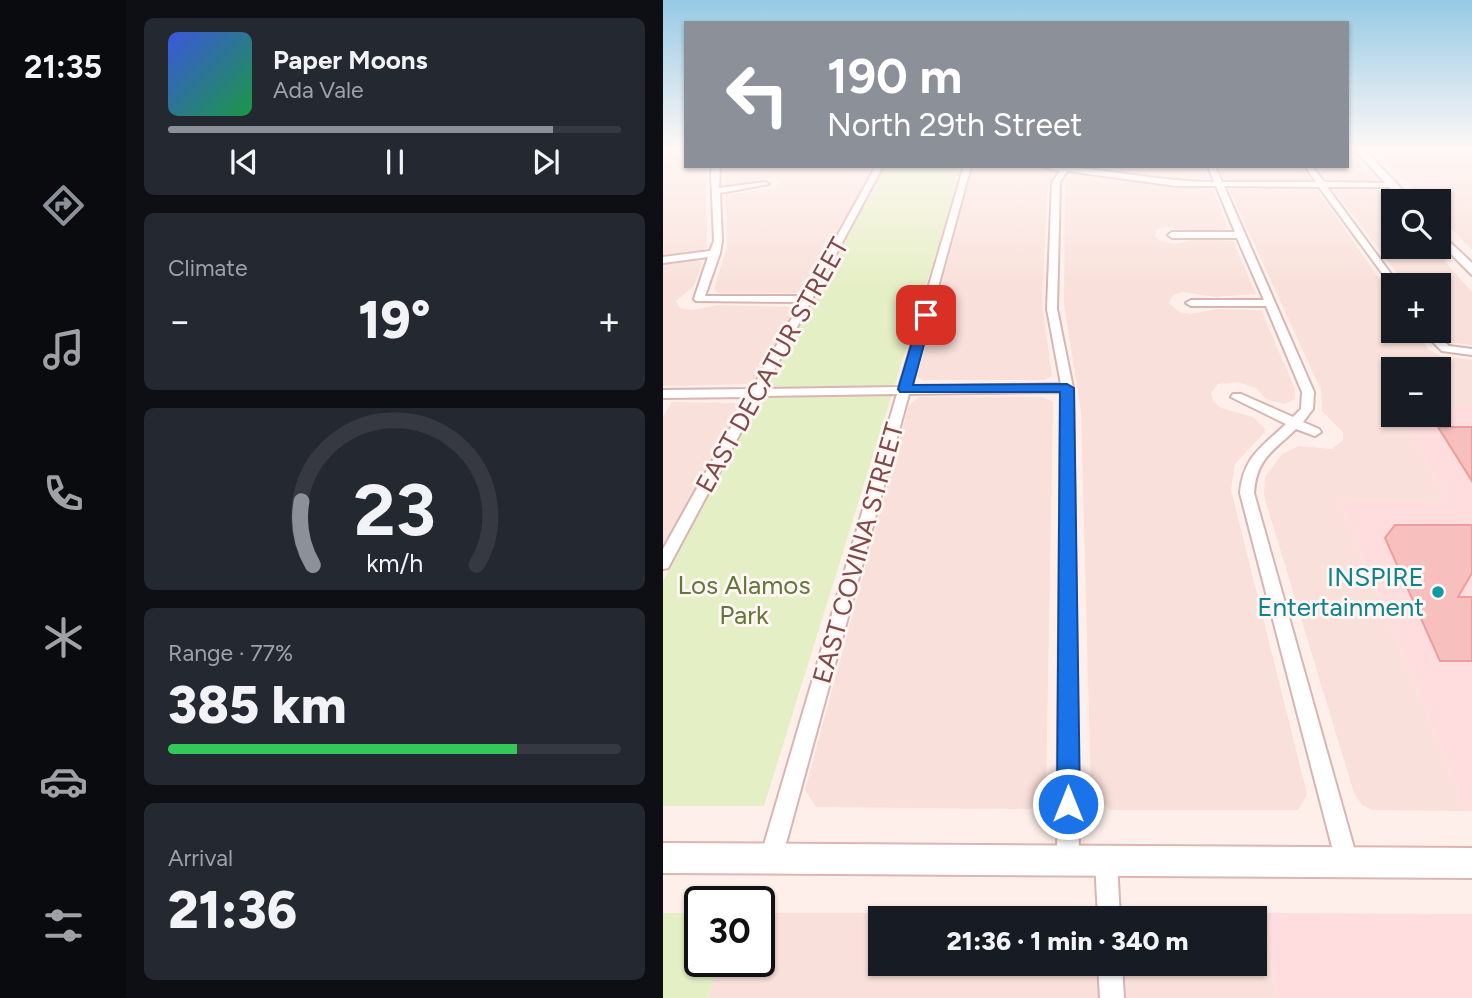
<!DOCTYPE html>
<meta charset="utf-8">
<style>
body{margin:0;font-family:Figtree,sans-serif;background:#242831;color:#f1f3f6;height:100vh;display:flex;flex-direction:column;font-size:26px;white-space:nowrap}
*{box-sizing:border-box;margin:0}
p{font-size:23px;color:#9ea1a6}
.icon{flex:none;width:38px;height:38px;fill:none;stroke:currentColor;stroke-width:2;stroke-linecap:round;stroke-linejoin:round}
.map{position:relative;flex:1;overflow:hidden}
.drawer{display:flex;flex-direction:column;gap:18px;padding:18px;background:#0d0f14;width:537px}
.drawer>*{flex:none}
.guide{position:absolute;left:21px;top:21px;width:665px;height:147px;border-radius:0px;box-shadow:0 2px 5px #0004;background:#8c9099;color:#fff;overflow:hidden}
.fabs{position:absolute;left:718px;top:189px;display:grid;gap:14px}
.fabs a{display:grid;place-items:center;width:70px;height:70px;border-radius:0px;background:#171b24;box-shadow:0 2px 5px #0004;font-size:35px}
.speed{position:absolute;left:21px;top:886px;display:flex;gap:14px;font-size:35px;font-weight:700;text-align:center}
.speed>*{display:grid;place-content:center;width:91px;height:91px;border-radius:50%;background:#171b24;box-shadow:0 2px 5px #0004;line-height:1}
.speed .limit{border:4px solid #111;border-radius:10px;background:#fff;color:#111}
.pin{position:absolute;display:grid;place-items:center;width:60px;height:60px;color:#fff;margin:-30px;border-radius:14px;box-shadow:0 4px 10px #0006}
.me{position:absolute;width:77px;margin:-38px;rotate:0deg;stroke-linejoin:round;filter:drop-shadow(0 0 5px #0008)}
.turn{display:flex;align-items:center;gap:24px;height:147px;padding:0 28px;font-size:32px}
.turn .icon{width:91px;height:91px;stroke-width:2.5}
.turn b{display:block;font-size:49px;line-height:60px}
.big{font-size:52px;font-weight:800;line-height:1.1}
.drawer .widget{flex:1;display:flex;flex-direction:column;justify-content:center;gap:10px;min-width:0;padding:0 24px;border-radius:10px;background:#242831}
.drawer .dial{align-items:center;gap:0}
.dial svg{height:182px;overflow:visible;fill:none;stroke:#363941;stroke-width:7;stroke-linecap:round;text-anchor:middle}
.dial text{fill:#f1f3f6;stroke:none}
.song{display:flex;align-items:center;gap:21px}
.cover{width:84px;height:84px;border-radius:10px;background:linear-gradient(135deg,hsl(230 70% 55%),hsl(140 70% 35%))}
.played{height:7px;border-radius:4px;background:linear-gradient(90deg,#8c9099 85%,#363941 85%)}
.keys{display:flex;justify-content:space-around;direction:ltr}
.heat{display:flex;justify-content:space-between;align-items:center;font-size:38px;direction:ltr}
.charge{height:10px;border-radius:5px;background:linear-gradient(90deg,#34c759 77%,#363941 0)}
.trip{position:absolute;left:205px;top:906px;width:399px;height:70px;border-radius:0px;background:#171b24;box-shadow:0 2px 5px #0004;font-weight:800;line-height:70px;text-align:center}
main{display:flex;flex:1;min-height:0}
.tab-bar{display:flex;flex-direction:column;width:126px;justify-content:space-around;align-items:center;background:#090b0e;color:#9ea1a6}
.tab-bar .icon{width:49px;height:49px}
.tab-bar .selected{color:#8c9099}
.tab-bar b{font-size:32px;color:#f1f3f6}
.map>svg:first-child{display:block}
.residential{fill:#f9e0da;fill-rule:evenodd}
.commercial{fill:#ffdddf}
.green{fill:#e5efc5}
.building{fill:#f7c0be;stroke:#ec9e9c;stroke-width:2}
.lines{fill:none;stroke-linecap:round;stroke-linejoin:round}
.minor-casing{stroke:#d8b5b2;stroke-width:4}
.secondary-casing{stroke:#ddb5b1;stroke-width:4}
.minor{fill:#fff;fill-rule:evenodd}
.secondary{fill:#fff;fill-rule:evenodd}
.route{fill:#1a73e8;stroke:#114b97;stroke-width:2}
.culture-dot{fill:#0f9aa8;stroke:#fff5f2;stroke-width:2.5}
.labels{text-anchor:middle;dominant-baseline:central;stroke-width:6;stroke-linejoin:round;paint-order:stroke}
.street-label{font-size:26px;fill:#7e4949;stroke:#fff5f2}
.culture-label{font-size:26px;fill:#0d838f;stroke:#fff5f2;text-anchor:end}
.park-label{font-size:26px;fill:#62773a;stroke:#fff5f2}
</style>
<main>
<nav class="tab-bar">
<b>21:35</b>
<svg class="icon selected" aria-label="directions" viewBox="0 0 24 24"><path d="M12 3l9 9-9 9-9-9zM9 14v-3h6M13 9l2 2-2 2"/></svg>
<svg class="icon" aria-label="music" viewBox="0 0 24 24"><path d="M9 18V5l10-2v13"/><circle cx="6" cy="18" r="3"/><circle cx="16" cy="16" r="3"/></svg>
<svg class="icon" aria-label="phone" viewBox="0 0 24 24"><path d="M5 4h4l2 5-3 2q2 4 5 5l2-3 5 2v4C11 20 4 13 5 4z"/></svg>
<svg class="icon" aria-label="climate" viewBox="0 0 24 24"><path d="M12 3v18M4 7l16 10M4 17L20 7"/></svg>
<svg class="icon" aria-label="car" viewBox="0 0 24 24"><path d="M5 17H2v-5l4-1 3-4h7l3 4 3 1v5h-3M9 17h6M6 11h13"/><circle cx="7" cy="17" r="2"/><circle cx="17" cy="17" r="2"/></svg>
<svg class="icon" aria-label="filters" viewBox="0 0 24 24"><path d="M4 7h16M4 17h16"/><circle cx="9" cy="7" r="2"/><circle cx="15" cy="17" r="2"/></svg>
</nav>
<section class="drawer">
<div class="widget">
<div class="song"><i class="cover"></i><div><b>Paper Moons</b><p>Ada Vale</p></div></div>
<div class="played"></div>
<div class="keys"><svg class="icon" aria-label="previous" viewBox="0 0 24 24"><path d="M18 5L8 12l10 7zM5 5v14"/></svg><svg class="icon" aria-label="pause" viewBox="0 0 24 24"><path d="M8 5v14M16 5v14"/></svg><svg class="icon" aria-label="next" viewBox="0 0 24 24"><path d="M6 5l10 7-10 7zM19 5v14"/></svg></div>
</div>
<div class="widget"><p>Climate</p>
<div class="heat"><a>−</a><b class="big">19°</b><a>+</a></div>
</div>
<div class="widget dial"><svg viewBox="0 0 100 80">
<path d="M14 69A42 42 0 1 1 86 69"/>
<path d="M14 69A42 42 0 0 1 9 41" stroke="#8c9099"/>
<text x="50" y="56" font-size="32" font-weight="700">23</text>
<text x="50" y="72" font-size="11">km/h</text>
</svg></div>
<div class="widget"><p>Range · 77%</p><b class="big">385 km</b><div class="charge"></div></div>
<div class="widget"><p>Arrival</p><b class="big">21:36</b></div>
</section>
<div class="map">
<svg width="809" height="998" viewBox="0 0 809 998">
<rect width="100%" height="100%" fill="#ffefea"/>
<path class="residential" d="M0,148H23V166H47L43,175L44,247L40,250L0,256Z
M710,148H809V250L775,215V201H762Z
M684,150L709,178V180L663,179L653,166H684Z
M63,166H212L145,287L133,293H56L51,290L64,246L63,195L108,189L119,182L114,178H102L63,186Z
M310,166H354L389,172L384,194L379,304L389,375L382,380H260L254,377Z
M458,166H540L545,179L459,174L454,172Z
M556,166H637L646,179L566,180L561,178Z
M411,175L550,190L565,229L533,231L503,227L494,229L492,236L497,241L512,244L535,239L570,241L593,294L553,297L520,292L510,295L506,303L516,312L527,314L555,309L598,310L632,389V399L621,404L603,399L593,388L575,382L555,384L548,393L550,401L558,408L590,417L602,429L600,434L572,464L568,490L644,794L635,810H447L428,792L418,412L401,305L402,178Z
M571,188L654,190L730,298V331H753L765,349L778,356L809,360V405H775V369H730V415H737L786,501L677,500L804,811L710,810L699,805L691,793L601,496L602,477L619,454L636,446L669,449L680,440V432L659,411L658,390L567,191Z
M713,189L720,191L730,202V247H769L809,292V345L785,342L775,329V285H743L671,190Z
M34,260L39,263L31,286L13,301L16,308L30,310L55,305L133,307L92,381L87,384L0,386V265Z
M256,397H379L390,402L383,793L367,809L153,807L142,790L246,405Z
M9,402L72,403L77,407L0,546V416Z
M96,913H600L615,998H45L57,961H96ZM217,919H592V964H217Z"/>
<path class="commercial" d="M775,405H809V811H804L677,500L786,501L737,415H775Z
M600,913L809,914V998H615Z"/>
<path class="green" d="M221,166H300L101,806H0V581Z
M0,913H37V961H57L45,998H0Z"/>
<path class="building" d="M775,427H809V481Z
M732,525H809V573L795,597H809V661H777L722,538Z"/>
<g class="lines">
<g class="minor-casing">
<path id="minor" d="M50,166H57L56,188L102,182L106,184L57,193L59,241L57,253L42,296H141L213,166H220L101,389L236,387L301,166H308L248,387L398,384L384,309L389,182L397,171L376,166C434,166 492,182 551,182L545,166H552L559,182H653L642,166H649L661,182L733,183V187H664L736,285H730V288L656,187L561,186L651,392L650,409L640,422L656,429L658,432L652,436L633,429C610,451 593,459 591,493L695,862L692,870L684,873L676,870L673,862L577,493C580,457 599,447 623,424L568,397L570,394H578L630,417L638,409L639,392L603,306H528L523,303L528,300H601L574,238H509L505,235L509,232H572L553,186H514L404,171L397,182L394,309L410,388L416,859L413,867L405,870L397,867L394,859L398,392L246,394L119,858L116,866L108,869L100,866L97,858L234,394L97,396L5,568L0,569V549L85,397L0,398V390L89,389L138,302L33,301L31,299L45,257L0,263V257L47,251L51,241L48,172Z
M759,331H770L786,346L809,349V355L779,351Z
M443,849L451,852L454,860L457,919H435L432,860L435,852Z
M435,964H459L461,998H437Z"/>
</g>
<g class="secondary-casing">
<path id="secondary" d="M690,148H700L750,201H739Z
M775,231L809,263V275L775,241Z
M0,843L809,848V878L0,873Z"/>
</g>
<use href="#minor" class="minor"/>
<use href="#secondary" class="secondary"/>
</g>
<linearGradient id="sky" x2="0" y2="1"><stop stop-color="#96cae5"/><stop offset="0.52" stop-color="#fff8f6"/><stop offset="1" stop-color="#fff8f6" stop-opacity="0"/></linearGradient>
<rect width="809" height="287" fill="url(#sky)"/>
<path class="route" d="M263,311L269,315L250,385L404,384L411,388L417,804L413,812L405,815L397,812L394,804L397,392H237L235,389L257,315Z"/>
<circle class="culture-dot" cx="775" cy="592" r="7"/>
<g class="labels">
<g class="street-label">
<text transform="translate(109 365) rotate(-61)">EAST DECATUR STREET</text>
<text transform="translate(195 553) rotate(-74)">EAST COVINA STREET</text>
</g>
<g class="culture-label">
<text x="761" y="577">INSPIRE<tspan x="761" dy="30">Entertainment</tspan></text>
</g>
<g class="park-label">
<text x="81" y="585">Los Alamos<tspan x="81" dy="30">Park</tspan></text>
</g>
</g>
</svg>
<div class="fabs">
<a><svg class="icon" aria-label="search" viewBox="0 0 24 24"><circle cx="10" cy="10" r="6"/><path d="M15 15l6 6"/></svg></a>
<a>+</a>
<a>−</a>
</div>
<div class="speed"><div class="limit">30</div></div>
<div class="pin" style="left:263px;top:315px;background:#d93025"><svg class="icon" aria-label="arrive" viewBox="0 0 24 24"><path d="M6 21V4h12l-3 4 3 4H6"/></svg></div>
<svg class="me" style="left:405px;top:804px" viewBox="-20 -20 40 40"><circle r="17" fill="#1a73e8" stroke="#fff" stroke-width="3"/><path d="M0-11L8 9 0 5-8 9z" fill="#fff"/></svg>
<div class="trip">21:36 · 1 min · 340 m</div>
<div class="guide">
<div class="turn"><svg class="icon" aria-label="left" viewBox="0 0 24 24"><path d="M17 20v-9H6M10 6l-5 5 5 5"/></svg><div><b>190 m</b>North 29th Street</div></div>
</div>
</div>
</main>
